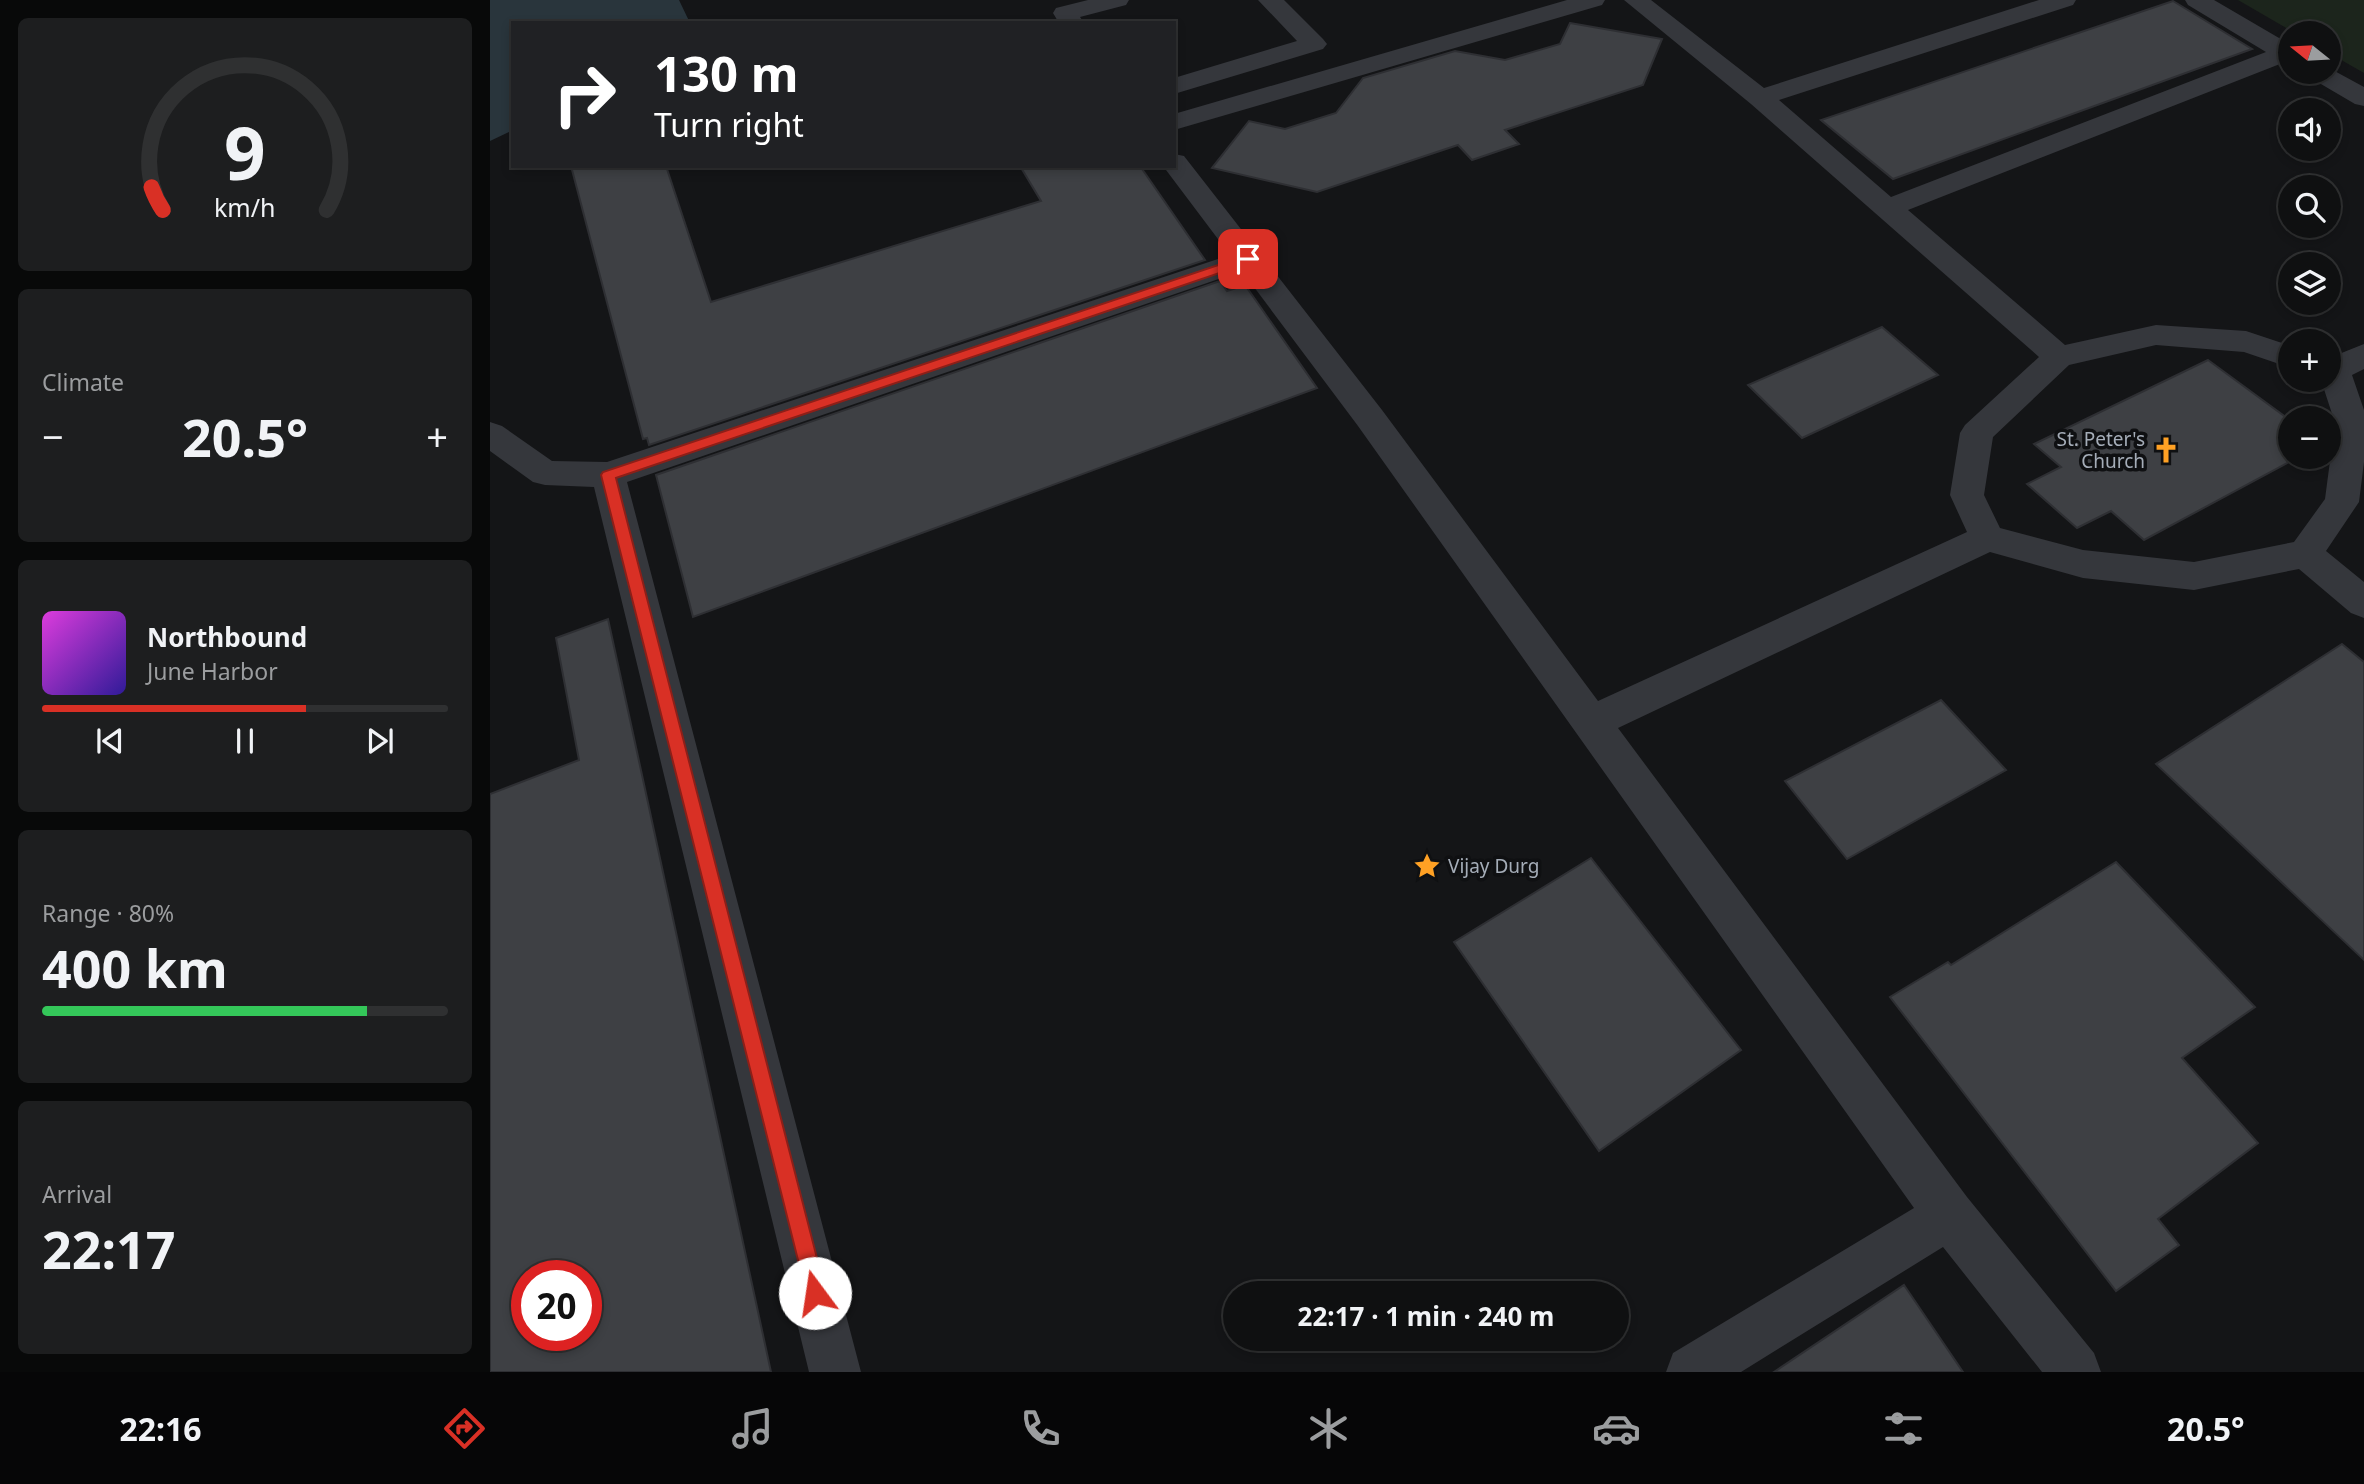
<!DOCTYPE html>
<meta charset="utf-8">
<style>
body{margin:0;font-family:"Noto Sans",sans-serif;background:#1d1e1f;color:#f1f3f6;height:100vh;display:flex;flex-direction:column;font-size:26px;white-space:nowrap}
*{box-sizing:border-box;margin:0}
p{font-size:23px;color:#9b9d9f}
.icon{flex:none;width:38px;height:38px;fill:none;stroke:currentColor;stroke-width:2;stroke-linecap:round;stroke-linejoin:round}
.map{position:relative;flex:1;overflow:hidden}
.panel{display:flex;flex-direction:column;gap:18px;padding:18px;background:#080909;width:490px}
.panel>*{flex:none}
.hud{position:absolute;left:21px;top:21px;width:665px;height:147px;border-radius:0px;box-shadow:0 4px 10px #0003,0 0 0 2px #2f3031;background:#202124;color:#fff;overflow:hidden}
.needle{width:46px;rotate:288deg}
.buttons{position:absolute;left:1788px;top:21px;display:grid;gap:14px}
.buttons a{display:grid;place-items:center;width:63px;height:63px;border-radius:50%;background:#0f1011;box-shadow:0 4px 10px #0003,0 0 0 2px #2f3031;font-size:35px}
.speed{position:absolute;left:21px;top:1260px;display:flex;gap:14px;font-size:35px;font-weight:700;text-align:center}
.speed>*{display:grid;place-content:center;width:91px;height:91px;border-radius:50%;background:#0f1011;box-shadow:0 4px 10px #0003,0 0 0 2px #2f3031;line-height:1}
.speed .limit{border:10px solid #d22;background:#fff;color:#111}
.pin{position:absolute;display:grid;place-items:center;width:60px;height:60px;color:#fff;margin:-30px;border-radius:14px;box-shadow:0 4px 10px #0006}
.me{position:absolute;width:77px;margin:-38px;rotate:346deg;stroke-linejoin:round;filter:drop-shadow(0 0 5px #0008)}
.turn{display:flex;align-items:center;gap:24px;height:147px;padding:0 28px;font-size:32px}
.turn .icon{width:91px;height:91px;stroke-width:2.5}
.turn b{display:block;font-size:49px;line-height:60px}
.big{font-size:52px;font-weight:700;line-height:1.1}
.panel .widget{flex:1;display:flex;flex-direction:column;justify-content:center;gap:10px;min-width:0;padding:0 24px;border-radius:10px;background:#1d1e1f}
.panel .dial{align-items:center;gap:0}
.dial svg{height:182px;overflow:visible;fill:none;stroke:#2f3031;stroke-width:7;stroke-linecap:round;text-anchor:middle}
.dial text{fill:#f1f3f6;stroke:none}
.song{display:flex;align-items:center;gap:21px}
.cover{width:84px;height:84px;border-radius:10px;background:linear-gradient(135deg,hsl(300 70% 55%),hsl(250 70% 35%))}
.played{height:7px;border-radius:4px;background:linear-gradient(90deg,#d93025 65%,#2f3031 65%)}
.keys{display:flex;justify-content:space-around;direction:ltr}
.heat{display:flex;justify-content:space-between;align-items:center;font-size:38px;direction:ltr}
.charge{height:10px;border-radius:5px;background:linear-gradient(90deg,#34c759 80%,#2f3031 0)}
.trip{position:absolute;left:733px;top:1281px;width:406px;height:70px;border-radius:35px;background:#0f1011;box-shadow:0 4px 10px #0003,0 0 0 2px #2f3031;font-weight:700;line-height:70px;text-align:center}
.dock{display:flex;height:112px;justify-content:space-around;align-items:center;background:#060607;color:#9b9d9f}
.dock .icon{width:49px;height:49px}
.dock .active{color:#d93025}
.dock b{font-size:32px;color:#f1f3f6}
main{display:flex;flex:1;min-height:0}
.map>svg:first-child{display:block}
.green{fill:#1c251c}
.water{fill:#29353c}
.building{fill:#3e4044;stroke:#2e2f33;stroke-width:2;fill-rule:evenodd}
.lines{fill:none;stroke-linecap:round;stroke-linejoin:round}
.minor{fill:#35373c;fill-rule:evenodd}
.route{fill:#d93025;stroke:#8d1f18;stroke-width:2}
.labels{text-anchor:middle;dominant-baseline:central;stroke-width:7;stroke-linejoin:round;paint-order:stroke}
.poi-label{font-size:19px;fill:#a5adb8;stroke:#0f1012;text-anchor:end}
</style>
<main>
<section class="panel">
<div class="widget dial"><svg viewBox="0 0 100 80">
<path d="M14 69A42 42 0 1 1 86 69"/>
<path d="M14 69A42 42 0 0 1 9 59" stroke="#d93025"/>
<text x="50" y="56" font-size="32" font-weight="700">9</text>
<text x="50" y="72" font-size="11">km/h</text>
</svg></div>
<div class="widget"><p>Climate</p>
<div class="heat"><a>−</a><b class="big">20.5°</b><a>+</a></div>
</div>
<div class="widget">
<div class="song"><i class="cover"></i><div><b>Northbound</b><p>June Harbor</p></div></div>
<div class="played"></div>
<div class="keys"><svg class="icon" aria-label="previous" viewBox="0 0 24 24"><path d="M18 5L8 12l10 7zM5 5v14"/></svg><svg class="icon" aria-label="pause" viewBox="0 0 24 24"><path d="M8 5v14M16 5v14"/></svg><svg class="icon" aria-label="next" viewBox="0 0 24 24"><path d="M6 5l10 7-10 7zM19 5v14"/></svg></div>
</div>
<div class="widget"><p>Range · 80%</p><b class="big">400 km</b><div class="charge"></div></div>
<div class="widget"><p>Arrival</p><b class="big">22:17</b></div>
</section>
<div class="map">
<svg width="1874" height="1372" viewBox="0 0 1874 1372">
<rect width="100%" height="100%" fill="#141517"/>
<path class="green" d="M1748,0H1874V73L1839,53V33H1805Z"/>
<path class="water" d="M0,0H189L200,23H23V130L0,141Z"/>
<path class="building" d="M1683,1L1762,49L1403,179L1331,120Z
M1080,23L1172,39L1153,85L1015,130L1029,144L982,160L968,145L827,192L722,168L759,121L795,129L846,113L873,78L965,51L1015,60L1070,44Z
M81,166H176L221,302L551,201L530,166H650L715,260L159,445L157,438L153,439Z
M730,281L737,291L755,285L827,388L203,617L166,475Z
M1392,327L1448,375L1312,438L1258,385Z
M1718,360L1801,421V461L1654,540L1621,511L1587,528L1537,484L1571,467L1544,444Z
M118,619L144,738L281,1372H0V794L89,760L66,638ZM37,1276H96V1335H37Z
M1852,644L1874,662V960L1666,764Z
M1451,700L1516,770L1357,859L1295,781Z
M1101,858L1251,1050L1109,1151L964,942Z
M1626,862L1765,1007L1692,1058L1768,1143L1668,1219L1689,1245L1626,1291L1400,997L1458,962L1461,965Z
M1414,1285L1473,1372H1284Z"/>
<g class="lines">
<path class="minor" d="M598,0H639L636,5L590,17L594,23H569L563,13L566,8Z
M768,0H794L833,39L837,44L833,49L684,94V78L807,41Z
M1077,0H1115L1112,5L684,130V114Z
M1134,0H1161L1274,88L1549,0H1586L1583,5L1289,100L1401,197L1776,52L1698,5L1695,0H1724L1801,45V64L1795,62L1418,210L1575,345L1666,325L1756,331L1801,346V368L1754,352L1666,345L1579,365L1503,437L1494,495L1510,528L1593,550L1704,562L1804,542L1835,499L1845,423L1831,380H1839V358L1874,344V369L1862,375L1874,410V462L1869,502L1836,551L1874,582V618L1861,613L1809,569L1704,590L1593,578L1500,552L1128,728L1477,1197L1604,1353L1611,1372H1552L1453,1247L1251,1372H1176L1183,1353L1424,1208L868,426L752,271L137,482L371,1372H319L104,487L55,485L43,482L0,451V422L12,426L62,461L117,462L740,255L673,166H684V154L694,156L892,410L1108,701L1477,532L1460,495L1470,433L1475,425L1549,357L1261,104Z
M1839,68L1874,87V106L1865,104L1819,77L1815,72H1839Z"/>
</g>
<path class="route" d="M758,255L764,259L762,262L126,478L336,1293L333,1300L325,1303L318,1300L111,475L113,472Z"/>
<defs>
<g id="church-bare" transform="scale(2.1)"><path d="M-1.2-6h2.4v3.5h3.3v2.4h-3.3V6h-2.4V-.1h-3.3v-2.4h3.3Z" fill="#ffa124" stroke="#0f1012" stroke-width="2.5" paint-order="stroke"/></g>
<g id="sight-bare" transform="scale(2.1)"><path d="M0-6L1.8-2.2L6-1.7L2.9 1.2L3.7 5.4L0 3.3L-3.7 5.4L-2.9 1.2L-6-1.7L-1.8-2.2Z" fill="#ffa124" stroke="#0f1012" stroke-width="2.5" paint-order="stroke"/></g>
</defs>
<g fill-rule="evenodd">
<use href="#church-bare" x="1676" y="450"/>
<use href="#sight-bare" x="937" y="866"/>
</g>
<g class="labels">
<g class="poi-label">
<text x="1655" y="439">St. Peter's<tspan x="1655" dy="22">Church</tspan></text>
<text x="958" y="866" text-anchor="start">Vijay Durg</text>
</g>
</g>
</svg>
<div class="buttons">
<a><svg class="needle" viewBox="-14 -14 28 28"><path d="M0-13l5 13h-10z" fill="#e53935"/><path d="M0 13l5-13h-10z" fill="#9b9d9f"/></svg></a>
<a><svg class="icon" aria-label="sound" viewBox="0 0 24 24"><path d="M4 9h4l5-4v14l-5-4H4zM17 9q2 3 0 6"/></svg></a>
<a><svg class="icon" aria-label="search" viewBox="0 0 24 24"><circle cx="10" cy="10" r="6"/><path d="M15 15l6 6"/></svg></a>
<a><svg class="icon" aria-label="layers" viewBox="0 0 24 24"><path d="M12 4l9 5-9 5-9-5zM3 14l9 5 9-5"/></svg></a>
<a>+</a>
<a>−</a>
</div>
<div class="speed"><div class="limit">20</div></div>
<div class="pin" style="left:758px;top:259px;background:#d93025"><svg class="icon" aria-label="arrive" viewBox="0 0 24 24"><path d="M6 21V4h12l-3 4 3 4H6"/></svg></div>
<svg class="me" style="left:325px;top:1293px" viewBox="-20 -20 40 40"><circle r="19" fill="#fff"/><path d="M0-13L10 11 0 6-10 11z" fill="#d93025"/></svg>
<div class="trip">22:17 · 1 min · 240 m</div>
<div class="hud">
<div class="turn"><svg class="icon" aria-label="right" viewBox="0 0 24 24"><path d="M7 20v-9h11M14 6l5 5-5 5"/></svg><div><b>130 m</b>Turn right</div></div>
</div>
</div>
</main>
<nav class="dock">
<b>22:16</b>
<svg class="icon active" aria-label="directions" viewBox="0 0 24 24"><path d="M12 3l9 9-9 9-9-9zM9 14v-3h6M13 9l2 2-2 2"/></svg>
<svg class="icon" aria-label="music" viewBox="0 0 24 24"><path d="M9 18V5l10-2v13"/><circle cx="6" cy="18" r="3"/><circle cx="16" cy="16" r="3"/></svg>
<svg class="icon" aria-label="phone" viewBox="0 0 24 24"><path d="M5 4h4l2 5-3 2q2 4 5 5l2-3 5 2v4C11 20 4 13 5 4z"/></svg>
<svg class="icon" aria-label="climate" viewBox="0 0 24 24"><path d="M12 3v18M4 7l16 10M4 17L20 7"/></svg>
<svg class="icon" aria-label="car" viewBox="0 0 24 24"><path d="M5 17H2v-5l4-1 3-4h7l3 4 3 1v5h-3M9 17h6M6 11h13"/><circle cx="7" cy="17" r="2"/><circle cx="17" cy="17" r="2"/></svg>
<svg class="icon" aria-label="filters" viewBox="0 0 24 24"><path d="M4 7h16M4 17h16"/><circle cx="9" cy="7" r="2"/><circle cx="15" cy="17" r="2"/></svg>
<b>20.5°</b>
</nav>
